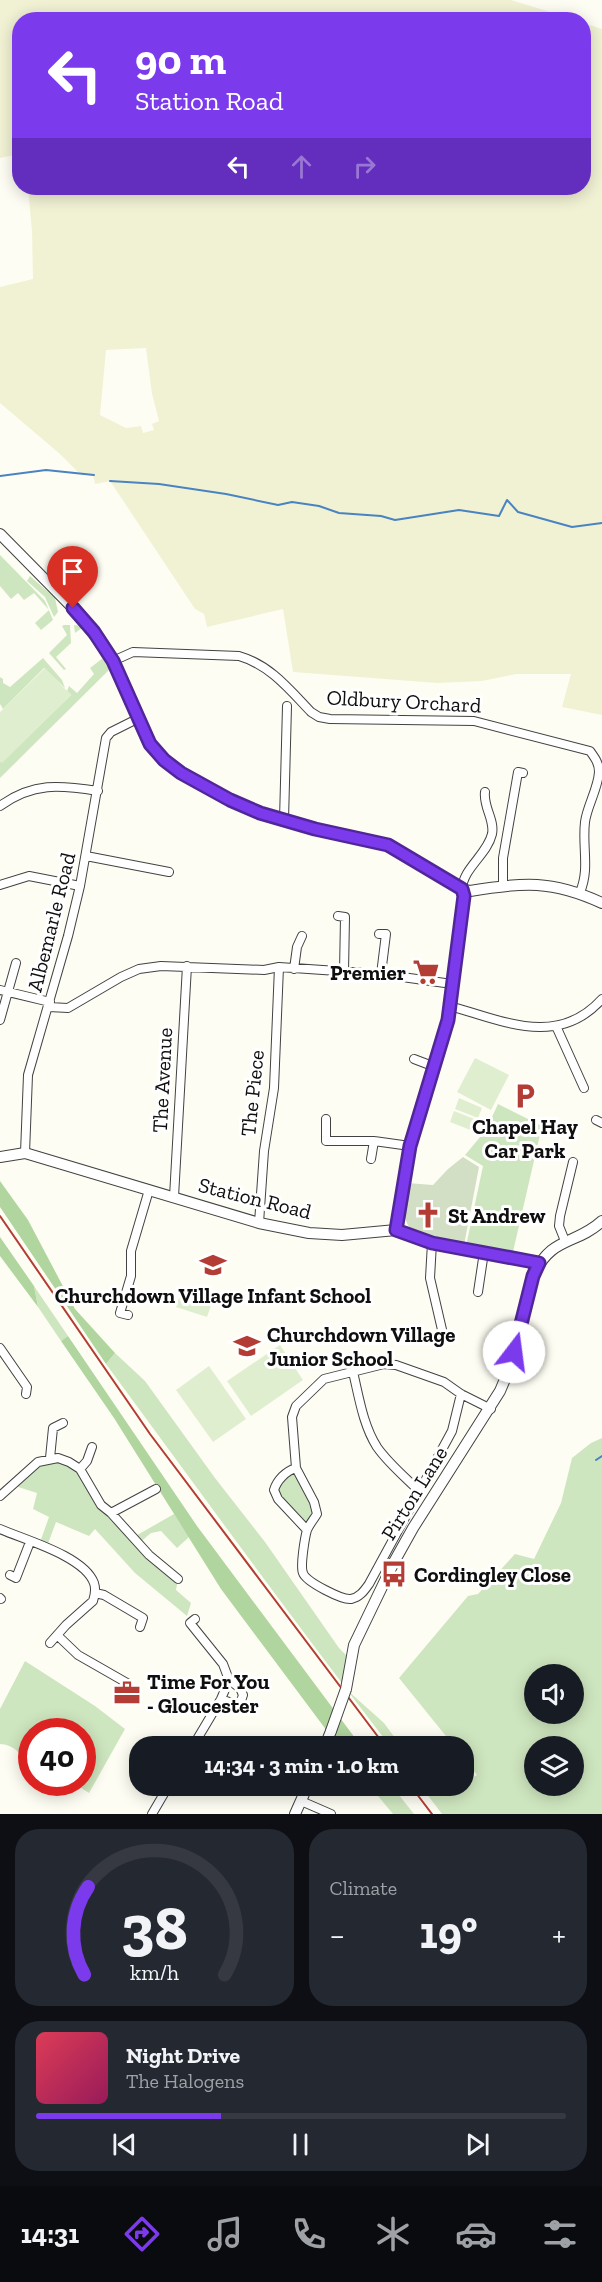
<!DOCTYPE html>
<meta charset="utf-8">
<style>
body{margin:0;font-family:"Zilla Slab",serif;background:#242831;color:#f1f3f6;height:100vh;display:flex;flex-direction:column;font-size:22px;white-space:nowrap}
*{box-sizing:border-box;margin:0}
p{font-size:20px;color:#9ea1a6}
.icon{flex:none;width:33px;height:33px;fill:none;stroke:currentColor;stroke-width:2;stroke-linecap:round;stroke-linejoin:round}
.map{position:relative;height:1814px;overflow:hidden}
.side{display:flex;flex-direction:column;gap:15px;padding:15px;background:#0d0f14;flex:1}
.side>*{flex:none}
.banner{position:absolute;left:12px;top:12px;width:579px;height:183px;border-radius:24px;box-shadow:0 3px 15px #0003;background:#7c3aed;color:#fff;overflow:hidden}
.fabs{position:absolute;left:524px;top:1664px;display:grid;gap:12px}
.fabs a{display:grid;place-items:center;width:60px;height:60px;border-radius:50%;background:#171b24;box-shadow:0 3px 15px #0003;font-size:30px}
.speed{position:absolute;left:18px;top:1718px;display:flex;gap:12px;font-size:30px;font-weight:700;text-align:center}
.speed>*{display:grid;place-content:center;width:78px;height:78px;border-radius:50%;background:#171b24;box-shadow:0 3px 15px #0003;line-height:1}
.speed .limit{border:9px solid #d22;background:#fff;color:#111}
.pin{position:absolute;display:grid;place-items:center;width:51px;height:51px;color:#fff;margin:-62px -26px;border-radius:50% 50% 50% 0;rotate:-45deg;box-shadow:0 0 6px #0007}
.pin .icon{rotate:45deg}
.me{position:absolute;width:66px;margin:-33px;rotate:15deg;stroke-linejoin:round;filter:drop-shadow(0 0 4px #0008)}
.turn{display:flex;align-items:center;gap:21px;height:126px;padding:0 24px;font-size:27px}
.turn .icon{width:78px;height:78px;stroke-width:2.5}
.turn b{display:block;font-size:42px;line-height:51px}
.lanes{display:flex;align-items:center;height:57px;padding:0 24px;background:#0003;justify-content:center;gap:30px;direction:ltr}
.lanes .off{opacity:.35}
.big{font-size:45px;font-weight:700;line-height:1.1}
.side .widget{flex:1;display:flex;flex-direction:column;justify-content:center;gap:9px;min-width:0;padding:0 21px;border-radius:24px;background:#242831}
.side .dial{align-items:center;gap:0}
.dial svg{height:156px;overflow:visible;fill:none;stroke:#363941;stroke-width:7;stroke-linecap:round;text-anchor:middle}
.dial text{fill:#f1f3f6;stroke:none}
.song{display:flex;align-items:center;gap:18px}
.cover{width:72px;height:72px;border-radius:9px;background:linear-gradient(135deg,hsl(350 70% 55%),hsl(330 70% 35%))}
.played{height:6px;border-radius:3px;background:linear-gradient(90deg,#7c3aed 35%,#363941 35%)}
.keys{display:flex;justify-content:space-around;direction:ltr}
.heat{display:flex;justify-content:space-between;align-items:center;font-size:33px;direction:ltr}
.side .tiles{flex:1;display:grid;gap:15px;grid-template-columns:1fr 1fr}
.widget:last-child{grid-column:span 2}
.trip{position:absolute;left:129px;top:1736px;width:345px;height:60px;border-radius:24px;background:#171b24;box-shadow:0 3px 15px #0003;font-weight:700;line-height:60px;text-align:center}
.menu{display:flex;height:96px;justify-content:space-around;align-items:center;background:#090b0e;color:#9ea1a6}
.menu .icon{width:42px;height:42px}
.menu .selected{color:#7c3aed}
.menu b{font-size:27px;color:#f1f3f6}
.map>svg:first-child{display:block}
.farmland{fill:#f1f2d4;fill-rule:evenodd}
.green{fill:#cee6bf;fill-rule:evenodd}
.forest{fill:#b1d59f}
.cemetery{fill:#d3dfc5}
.pitch{fill:#e0eed0}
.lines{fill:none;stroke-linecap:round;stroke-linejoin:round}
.stream{stroke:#4a83c1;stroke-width:2}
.minor-casing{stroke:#424242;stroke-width:10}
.tertiary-casing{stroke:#424242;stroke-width:12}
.minor{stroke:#fff;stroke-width:8}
.tertiary{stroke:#fff;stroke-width:10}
.rail{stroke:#b33d34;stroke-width:2}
.tertiary-bridge-casing{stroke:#424242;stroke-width:12;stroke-linecap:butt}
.tertiary-bridge{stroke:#fff;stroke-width:10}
.route-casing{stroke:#51269a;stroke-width:15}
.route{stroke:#7c3aed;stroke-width:10}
.labels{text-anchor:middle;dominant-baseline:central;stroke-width:6;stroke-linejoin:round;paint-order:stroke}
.street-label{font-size:21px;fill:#0f0f0f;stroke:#fff}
.poi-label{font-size:21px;font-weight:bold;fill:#0f0f0f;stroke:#fff;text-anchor:start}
</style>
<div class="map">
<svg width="602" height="1814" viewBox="0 0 602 1814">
<rect width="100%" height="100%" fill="#fefdf3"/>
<path class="farmland" d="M0,0H511L573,19L20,20L19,154L0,158Z
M584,23L602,29V715L562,707L571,674H516L482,681L437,683L293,672L283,609L207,627L204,614L195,609L110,481L95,484L93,475L80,474L60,454L0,403V287L33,279L32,231L28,188H584ZM146,348L152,394L159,421L152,424L154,430L143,433L141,426L126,428L100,415L106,350Z"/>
<path class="green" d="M0,555L45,601L53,620L41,630L35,623L49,610L34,593L24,600L18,593L11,599L0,586Z
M30,576L55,598L58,612L54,617L45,597L27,581Z
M64,625H70L71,643L56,657L66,669L64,670L49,653L67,635L62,626Z
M74,625L82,626L111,668L0,778V761L2,762L71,695L67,691L69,686L77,693L94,674L90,668L103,658L82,628L75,633Z
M43,658L62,680L65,688L44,668L3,709L0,704V677L3,679V683L10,687Z
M498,1104L542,1126L512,1256L466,1246L483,1166L465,1155L486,1130Z
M34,1286L68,1336L61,1341L38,1307Z
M115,1353L145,1381L215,1478L265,1542L339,1648L350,1659L346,1689L384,1723L401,1746H390C293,1620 200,1492 106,1364Z
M602,1438V1814H442L420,1785H429L438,1796L459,1785H464V1783L477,1775L464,1758V1746H454L399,1678L468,1596L478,1594L515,1554L534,1559L561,1503L572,1458L591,1443ZM534,1674H573V1713H534ZM534,1746H573V1785H534Z
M50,1458L80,1469L101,1505L132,1538L174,1514L189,1537L177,1548L161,1531L151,1533L138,1544L178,1579L176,1590L191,1603L187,1616L135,1573L95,1529L89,1536L56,1522L46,1549L39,1545L49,1517L33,1509L37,1493L12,1485Z
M296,1468L317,1514L307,1530L278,1499L276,1483Z
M25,1661L95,1706L125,1729L89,1793L72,1782H82V1731H32L31,1759L26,1766L23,1765C22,1751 12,1745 0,1744V1709Z
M374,1785H391L414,1814H393L373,1790Z"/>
<path class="forest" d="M0,1181L28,1220L75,1309L115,1353L106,1364L0,1207Z
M0,1237L34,1286L38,1307L0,1256Z
M68,1336L197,1526L361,1746H325L330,1735L221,1589L114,1418L61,1341Z"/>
<path class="cemetery" d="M463,1157L479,1167L464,1245L414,1232C399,1220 406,1200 407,1183L433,1185L448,1169Z"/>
<path class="pitch" d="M45,668L71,695L2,763L0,761V712Z
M475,1058L509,1075L491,1110L457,1092Z
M459,1098L482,1108L478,1118L455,1109Z
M454,1111L477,1120L473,1131L450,1122Z
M181,1292L212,1302L207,1317L176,1307Z
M280,1345L303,1380L251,1416L227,1381Z
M209,1366L246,1419L213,1442L176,1390Z"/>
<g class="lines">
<path class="stream" d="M0,476L46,470L94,475
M110,481L159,484L226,494L278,505L292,502L319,506L339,513L381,516L395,520L459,510L499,516L507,500L518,512L572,527L602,523
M596,1460L602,1456"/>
<g class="minor-casing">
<path id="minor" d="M113,661L133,652L239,656C270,665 289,689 311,712L319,717L330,719L474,721L590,751C595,758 599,763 599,772C598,789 587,806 585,822C582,847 590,869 580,892
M0,806C33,782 60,785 98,791
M284,820L287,706
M86,856L169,872
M0,885L29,876L80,886
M503,885V858L518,772L523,773
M462,889C463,868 487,855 492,834C495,820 483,807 485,792
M338,916L345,917L344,972
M379,934H386L381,974
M294,969L297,947L302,936
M0,990L50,1002
M450,1006C503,1021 558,1048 602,999
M49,1007L68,1008L121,977L139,969L161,966L264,970L279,967L381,974L452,984
M0,1020L16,963
M556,1026L584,1088
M414,1059L435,1067
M326,1119V1141H374L410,1146
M596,1120L602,1123
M25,1153L28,1075L68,936L80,886L106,738L111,732L139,718
M371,1159L374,1141
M174,1197L187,966
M259,1223L264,1151L274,1088L279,967
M565,1241L559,1226L560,1216L573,1162
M432,1243L430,1278L443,1334L447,1335
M478,1292L484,1252
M128,1315L120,1313L131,1276V1251L149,1190
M0,1348L27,1387L26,1394
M353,1372C359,1397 363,1425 377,1447C388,1463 405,1477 419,1491
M461,1394L452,1431L369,1584C364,1591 360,1597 351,1599C342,1600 306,1582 303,1573C300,1566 305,1537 307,1530C309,1525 314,1519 317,1514L314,1502L296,1468L292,1417L296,1406L324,1379L384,1364L396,1365L444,1382L461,1394L491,1409
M50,1458L53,1428L63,1423
M296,1468C286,1471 277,1480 274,1490L278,1499L307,1530
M80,1469L87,1461L92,1447
M0,1496L38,1462L58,1458L69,1462L80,1469L101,1505L111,1513L149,1555L178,1579
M111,1513L156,1489
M0,1529C25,1540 84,1556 94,1583C96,1589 95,1595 93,1601L66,1625L50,1643
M10,1575L16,1578L30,1542
M95,1593L104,1595L143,1618L140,1627
M0,1598L1,1599
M57,1635L78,1655L127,1683
M221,1699L234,1704L241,1701L243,1695L240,1688L229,1680
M193,1746L221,1699L229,1680L223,1664L190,1623L195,1619
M301,1801L331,1814
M152,1814L169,1785"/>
</g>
<g class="tertiary-casing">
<path id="tertiary" d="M0,534L73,608L104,647L121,677L150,744L164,760L181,773L230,800L260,813L315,829L388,845L462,889L470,891C523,882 552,880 602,903
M0,1157L25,1153L259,1223L309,1233L342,1235L396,1230L432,1243L539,1263
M396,1230L410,1146L448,1020L464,896L462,889
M346,1689L354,1645L394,1562L413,1528L500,1391L508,1372L533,1276C552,1235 575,1246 602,1221
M325,1746L331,1731
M295,1814L308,1785"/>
</g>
<use href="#minor" class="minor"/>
<use href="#tertiary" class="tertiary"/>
<path class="rail" d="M0,1216L150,1434L385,1746
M410,1785L432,1814"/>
<g class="tertiary-bridge-casing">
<path id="tertiary-bridge" d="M331,1731L346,1689"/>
</g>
<use href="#tertiary-bridge" class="tertiary-bridge"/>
</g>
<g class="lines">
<g class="route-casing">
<path id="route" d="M73,608L94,632L113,661L150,744L164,760L181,773L230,800L260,813L315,829L388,845L462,889L464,896L448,1020L410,1146L396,1230L432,1243L539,1263L533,1276L514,1352"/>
</g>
<use href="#route" class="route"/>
</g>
<defs>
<g id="supermarket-bare" transform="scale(2.07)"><path d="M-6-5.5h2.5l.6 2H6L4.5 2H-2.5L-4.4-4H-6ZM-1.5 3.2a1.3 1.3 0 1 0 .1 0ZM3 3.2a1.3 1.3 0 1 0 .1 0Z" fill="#b33d34" stroke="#fff" stroke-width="2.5" paint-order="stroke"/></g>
<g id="parking-bare" transform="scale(2.07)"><path d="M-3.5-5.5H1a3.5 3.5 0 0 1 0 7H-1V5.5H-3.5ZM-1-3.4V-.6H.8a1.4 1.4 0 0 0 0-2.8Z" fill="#b33d34" stroke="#fff" stroke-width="2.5" paint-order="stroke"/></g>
<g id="church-bare" transform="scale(2.07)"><path d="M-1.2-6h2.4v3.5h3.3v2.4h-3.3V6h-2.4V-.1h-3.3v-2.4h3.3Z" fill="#b33d34" stroke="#fff" stroke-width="2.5" paint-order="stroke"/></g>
<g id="school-bare" transform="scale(2.07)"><path d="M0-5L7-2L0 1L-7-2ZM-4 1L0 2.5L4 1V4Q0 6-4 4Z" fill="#b33d34" stroke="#fff" stroke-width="2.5" paint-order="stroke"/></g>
<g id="bus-bare" transform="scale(2.07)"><path d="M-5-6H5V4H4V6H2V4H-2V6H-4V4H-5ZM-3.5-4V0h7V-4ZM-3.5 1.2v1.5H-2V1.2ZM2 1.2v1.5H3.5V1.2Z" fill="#b33d34" stroke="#fff" stroke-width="2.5" paint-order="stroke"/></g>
<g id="office-bare" transform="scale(2.07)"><path d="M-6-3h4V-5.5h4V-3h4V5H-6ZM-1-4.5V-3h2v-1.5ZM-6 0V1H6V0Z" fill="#b33d34" stroke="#fff" stroke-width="2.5" paint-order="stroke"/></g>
</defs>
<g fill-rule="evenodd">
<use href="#supermarket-bare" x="426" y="972"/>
<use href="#parking-bare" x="525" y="1096"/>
<use href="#church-bare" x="428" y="1215"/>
<use href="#school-bare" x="213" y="1265"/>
<use href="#school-bare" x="247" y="1346"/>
<use href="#bus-bare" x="394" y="1574"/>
<use href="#office-bare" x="127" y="1693"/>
</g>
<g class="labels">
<g class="street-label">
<text transform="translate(404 701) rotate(3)">Oldbury Orchard</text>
<text transform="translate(51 922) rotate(-76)">Albemarle Road</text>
<text transform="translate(162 1080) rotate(-87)">The Avenue</text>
<text transform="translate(252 1093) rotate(-84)">The Piece</text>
<text transform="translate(255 1198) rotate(14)">Station Road</text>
<text transform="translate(414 1493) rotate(-58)">Pirton Lane</text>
</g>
<g class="poi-label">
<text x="406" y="972" text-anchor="end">Premier</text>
<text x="525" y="1126" text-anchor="middle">Chapel Hay<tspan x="525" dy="24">Car Park</tspan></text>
<text x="448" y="1215">St Andrew</text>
<text x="213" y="1295" text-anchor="middle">Churchdown Village Infant School</text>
<text x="267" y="1334">Churchdown Village<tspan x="267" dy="24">Junior School</tspan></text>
<text x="414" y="1574">Cordingley Close</text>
<text x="147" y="1681">Time For You<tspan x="147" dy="24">- Gloucester</tspan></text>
</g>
</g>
</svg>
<div class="fabs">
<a><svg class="icon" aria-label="sound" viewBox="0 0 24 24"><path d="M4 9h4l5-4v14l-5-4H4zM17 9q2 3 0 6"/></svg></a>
<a><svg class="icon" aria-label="layers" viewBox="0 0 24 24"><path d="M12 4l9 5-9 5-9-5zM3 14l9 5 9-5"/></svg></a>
</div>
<div class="speed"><div class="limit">40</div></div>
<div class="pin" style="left:73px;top:608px;background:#d93025"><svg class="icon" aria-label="arrive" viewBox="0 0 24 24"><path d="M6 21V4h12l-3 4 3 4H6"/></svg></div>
<svg class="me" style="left:514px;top:1352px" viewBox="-20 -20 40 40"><circle r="19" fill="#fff"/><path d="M0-13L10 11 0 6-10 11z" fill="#7c3aed"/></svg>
<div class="trip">14:34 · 3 min · 1.0 km</div>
<div class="banner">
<div class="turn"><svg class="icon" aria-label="left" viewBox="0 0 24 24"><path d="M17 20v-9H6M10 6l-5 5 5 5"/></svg><div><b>90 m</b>Station Road</div></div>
<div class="lanes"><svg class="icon" aria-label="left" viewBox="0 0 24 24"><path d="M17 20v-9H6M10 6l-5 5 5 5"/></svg><svg class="icon off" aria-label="ahead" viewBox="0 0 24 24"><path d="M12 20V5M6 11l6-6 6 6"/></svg><svg class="icon off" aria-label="right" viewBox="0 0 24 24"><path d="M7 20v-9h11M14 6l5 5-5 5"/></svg></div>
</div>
</div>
<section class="side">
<div class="tiles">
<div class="widget dial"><svg viewBox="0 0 100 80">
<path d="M14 69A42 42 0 1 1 86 69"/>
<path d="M14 69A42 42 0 0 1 16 24" stroke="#7c3aed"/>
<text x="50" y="56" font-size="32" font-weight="700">38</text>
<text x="50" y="72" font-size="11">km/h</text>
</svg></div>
<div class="widget"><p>Climate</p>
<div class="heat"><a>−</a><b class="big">19°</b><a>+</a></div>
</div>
<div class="widget">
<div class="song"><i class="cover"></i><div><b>Night Drive</b><p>The Halogens</p></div></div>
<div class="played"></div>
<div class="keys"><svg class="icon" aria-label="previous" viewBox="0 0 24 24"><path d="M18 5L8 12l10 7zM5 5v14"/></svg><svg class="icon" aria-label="pause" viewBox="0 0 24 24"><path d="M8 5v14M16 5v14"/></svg><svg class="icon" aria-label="next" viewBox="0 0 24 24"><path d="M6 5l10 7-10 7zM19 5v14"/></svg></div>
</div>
</div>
</section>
<nav class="menu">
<b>14:31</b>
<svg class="icon selected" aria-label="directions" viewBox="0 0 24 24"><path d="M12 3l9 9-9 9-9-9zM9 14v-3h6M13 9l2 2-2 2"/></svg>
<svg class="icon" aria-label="music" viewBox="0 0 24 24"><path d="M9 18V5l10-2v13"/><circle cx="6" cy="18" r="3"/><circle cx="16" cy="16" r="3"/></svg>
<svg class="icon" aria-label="phone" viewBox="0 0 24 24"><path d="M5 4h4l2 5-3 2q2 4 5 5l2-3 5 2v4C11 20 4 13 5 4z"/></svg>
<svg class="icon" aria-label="climate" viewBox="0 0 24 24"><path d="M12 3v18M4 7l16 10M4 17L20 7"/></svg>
<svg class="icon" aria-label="car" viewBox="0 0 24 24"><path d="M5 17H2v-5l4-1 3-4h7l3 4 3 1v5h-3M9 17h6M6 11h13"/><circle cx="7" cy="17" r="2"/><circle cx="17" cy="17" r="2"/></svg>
<svg class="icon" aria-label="filters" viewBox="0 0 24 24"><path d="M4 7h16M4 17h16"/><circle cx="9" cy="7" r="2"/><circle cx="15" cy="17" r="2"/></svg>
</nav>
